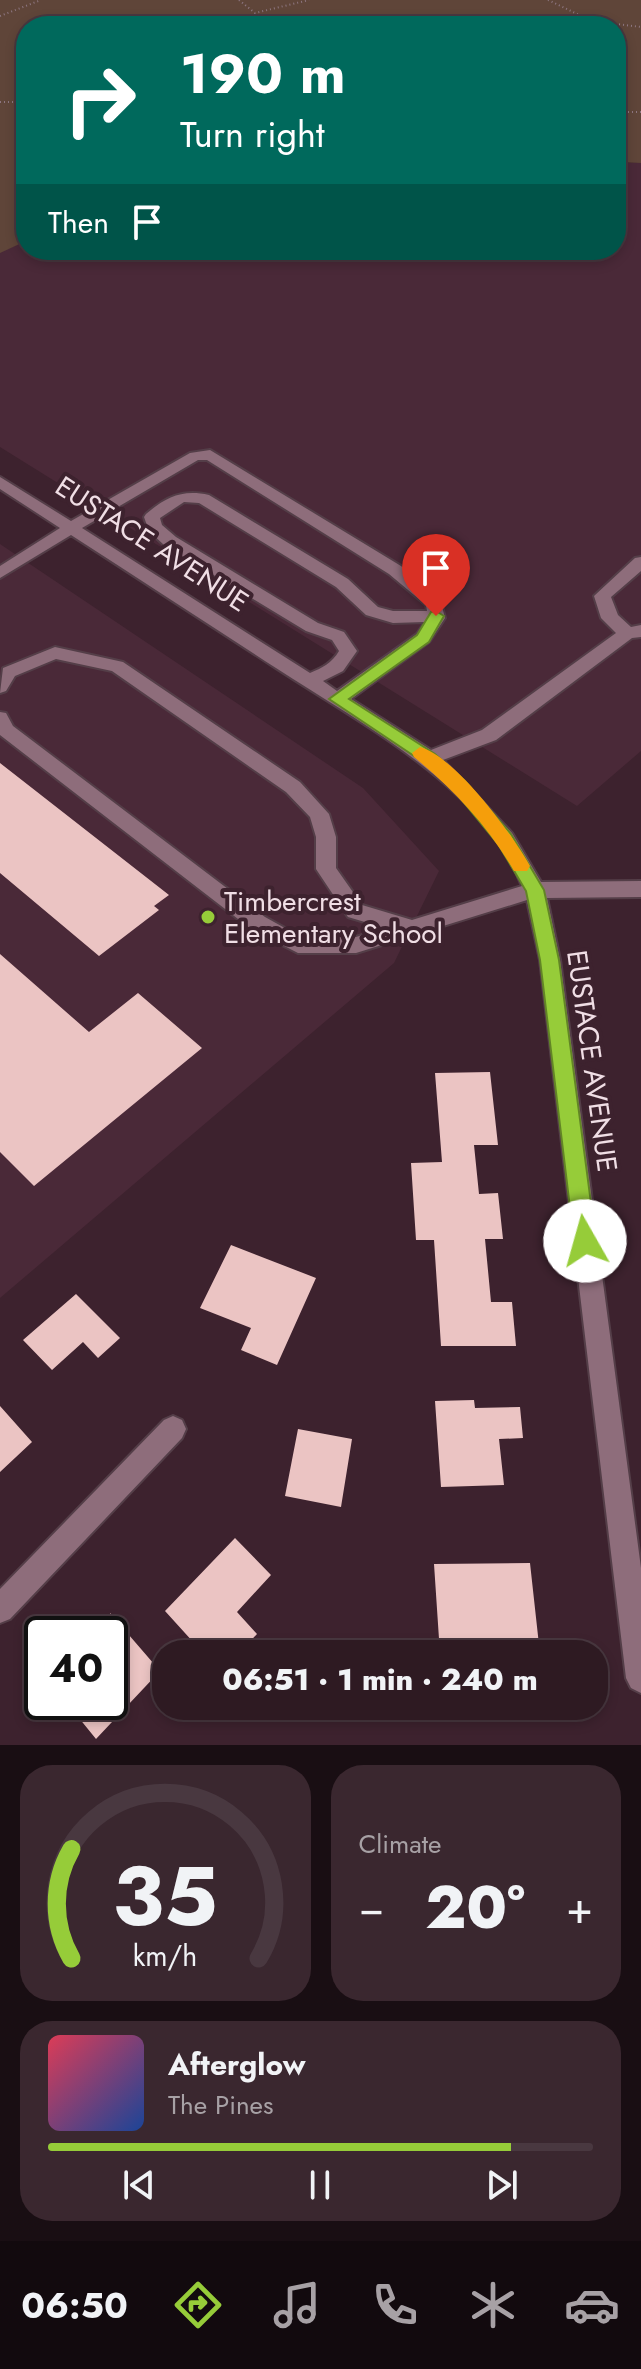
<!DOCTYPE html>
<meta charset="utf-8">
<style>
body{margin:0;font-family:Jost,sans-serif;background:#3a272f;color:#f1f3f6;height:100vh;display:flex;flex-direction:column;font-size:30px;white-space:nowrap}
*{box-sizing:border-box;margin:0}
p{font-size:26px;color:#a7a1a5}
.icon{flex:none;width:44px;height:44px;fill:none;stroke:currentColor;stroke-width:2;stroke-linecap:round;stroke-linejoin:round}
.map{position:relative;height:1745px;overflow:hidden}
.details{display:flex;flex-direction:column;gap:20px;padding:20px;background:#190e13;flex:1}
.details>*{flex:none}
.banner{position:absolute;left:16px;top:16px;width:610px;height:244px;border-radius:32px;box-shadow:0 4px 12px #0003,0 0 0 2px #493840;background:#00695c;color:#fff;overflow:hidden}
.speed{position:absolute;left:24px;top:1616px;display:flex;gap:16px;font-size:40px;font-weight:700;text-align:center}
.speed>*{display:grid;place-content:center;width:104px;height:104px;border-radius:50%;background:#2e1a22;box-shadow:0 4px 12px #0003,0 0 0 2px #493840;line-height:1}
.speed .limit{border:4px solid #111;border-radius:12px;background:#fff;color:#111}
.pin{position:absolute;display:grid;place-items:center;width:68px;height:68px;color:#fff;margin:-82px -34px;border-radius:50% 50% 50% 0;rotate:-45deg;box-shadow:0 0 8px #0007}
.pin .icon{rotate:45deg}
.me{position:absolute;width:88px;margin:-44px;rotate:353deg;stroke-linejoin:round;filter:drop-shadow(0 0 6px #0008)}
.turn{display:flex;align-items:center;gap:28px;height:168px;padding:0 32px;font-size:36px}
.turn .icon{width:104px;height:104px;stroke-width:2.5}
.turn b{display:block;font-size:56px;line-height:68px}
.then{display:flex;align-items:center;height:76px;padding:0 32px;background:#0003;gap:16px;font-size:30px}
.big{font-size:60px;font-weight:800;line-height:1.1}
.details .card{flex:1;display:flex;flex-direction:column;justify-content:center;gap:12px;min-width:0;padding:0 28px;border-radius:32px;background:#3a272f}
.details .dial{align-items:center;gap:0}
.dial svg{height:208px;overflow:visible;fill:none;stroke:#493840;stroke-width:7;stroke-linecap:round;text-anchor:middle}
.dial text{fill:#f1f3f6;stroke:none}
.song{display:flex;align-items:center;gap:24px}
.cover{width:96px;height:96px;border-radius:12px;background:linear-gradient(135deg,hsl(350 70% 55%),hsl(220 70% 35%))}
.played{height:8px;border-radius:4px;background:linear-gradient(90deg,#96cc39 85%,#493840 85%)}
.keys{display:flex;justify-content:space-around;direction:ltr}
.heat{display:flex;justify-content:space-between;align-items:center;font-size:44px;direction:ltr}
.details .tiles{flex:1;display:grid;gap:20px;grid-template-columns:1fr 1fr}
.card:last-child{grid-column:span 2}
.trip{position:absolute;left:152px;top:1640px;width:456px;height:80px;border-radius:32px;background:#2e1a22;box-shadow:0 4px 12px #0003,0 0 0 2px #493840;font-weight:800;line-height:80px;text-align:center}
.dock{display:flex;height:128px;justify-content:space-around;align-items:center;background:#120a0e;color:#a7a1a5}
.dock .icon{width:56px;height:56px}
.dock .selected{color:#96cc39}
.dock b{font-size:36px;color:#f1f3f6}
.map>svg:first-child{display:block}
.built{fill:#4a2938}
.green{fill:#5f4539}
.building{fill:#ebc4c3}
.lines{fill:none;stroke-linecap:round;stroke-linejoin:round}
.minor-casing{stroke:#543e48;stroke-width:4}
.path{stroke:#8d7680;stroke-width:2;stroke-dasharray:1 3;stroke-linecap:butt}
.minor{fill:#8e6d7b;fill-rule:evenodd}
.route{fill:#96cc39;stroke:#628525;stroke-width:2}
.slow{fill:#f59e0b}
.poi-dot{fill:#96cc39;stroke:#3d222e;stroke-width:3}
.labels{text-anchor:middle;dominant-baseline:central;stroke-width:8;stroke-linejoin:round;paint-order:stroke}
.street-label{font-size:28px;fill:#f0dee5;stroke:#3d222e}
.poi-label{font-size:28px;fill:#f0dee5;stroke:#3d222e;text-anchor:start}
</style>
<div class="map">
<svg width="641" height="1745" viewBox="0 0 641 1745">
<rect width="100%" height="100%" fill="#3d222e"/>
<path class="built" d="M616,163H641V751L577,806L0,447V252L26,241V250H616Z
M0,544L363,788L439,871L394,963L0,1298Z"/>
<path class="green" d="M0,0H641V163L616,162V26H26V241L0,253Z"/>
<path class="building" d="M0,763L169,895L154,906L159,910L99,956L0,873Z
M0,954L89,1032L138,993L202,1048L34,1186L0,1152Z
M490,1072L498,1145H474L479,1194L498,1193L503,1239H485L491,1302H512L516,1346H441L434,1240H416L411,1163L442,1162L435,1073Z
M231,1245L316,1278L277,1365L241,1350L251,1328L200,1308Z
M76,1294L120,1338L98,1358L83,1342L52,1370L23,1340Z
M474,1400L475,1408L520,1407L523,1438L499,1439L504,1485L441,1487L435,1401Z
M0,1406L32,1442L0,1472Z
M298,1429L352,1439L341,1507L285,1496Z
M235,1538L271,1575L237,1612L257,1634L238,1654H204L165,1611Z
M530,1563L540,1654H440L434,1564Z
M110,1613L160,1671L96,1739L66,1702H110Z"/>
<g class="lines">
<g class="minor-casing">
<path id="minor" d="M210,450L401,566L440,599L445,618L429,642L351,699L431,750L482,730L616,633L601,618L594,596L635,558L641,557V571L611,597L618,615L631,627L641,625V637L632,638L496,740L443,760L512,833L541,882L641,881V897L547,898L560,960L641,1568V1693L631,1688L626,1678L540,960L527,900L356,953H298L251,929L0,735V712L6,713L13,726L265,917L301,937H356L385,928L348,917L316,869V837L310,817L286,792L112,671L56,659L15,676L6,691L0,693L3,668L55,647L123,662L300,782L329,814L336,837V868L362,905L412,920L522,886C484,787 360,723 276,668C207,623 139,579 71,535L0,578V566L60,528L0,489V477L71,521L190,453ZM198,460H207L389,574L426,605L427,611H393L378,607L348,579L209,495C182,489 166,497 146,514L144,517L149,531L164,545L306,631L332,640L339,651C332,663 322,668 310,673L82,528ZM184,502L199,503L336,587L366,615L393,623L425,622L417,634L337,691L323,681L343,671L357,651L344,632L318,623L176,537L162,525L160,518Z
M173,1416L182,1420L186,1429L182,1438L10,1619L0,1623V1589L164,1420Z"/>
</g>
<path class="path" d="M239,0L255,13L309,0
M548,0L592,21L641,27
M0,16L41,0
M0,102H26
M616,112H641"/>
<use href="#minor" class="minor"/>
</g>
<path class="route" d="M436,611L444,616L429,642L349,699L435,754L465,781L511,834L544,890L559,960L596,1241L593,1248L585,1251L578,1248L574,1241L540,960L526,891L498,844L453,789L423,762L329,699L417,635L431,612Z"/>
<path class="slow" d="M420,747C456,757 512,834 530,866L527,871H514C488,826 454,790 414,757L412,753Z"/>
<circle class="poi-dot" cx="208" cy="917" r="8"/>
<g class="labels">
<g class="street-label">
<text transform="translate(152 544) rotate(33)">EUSTACE AVENUE</text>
<text transform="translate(592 1061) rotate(82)">EUSTACE AVENUE</text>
</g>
<g class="poi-label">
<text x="224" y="901">Timbercrest<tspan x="224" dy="32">Elementary School</tspan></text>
</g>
</g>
</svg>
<div class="speed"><div class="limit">40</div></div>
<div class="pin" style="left:436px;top:616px;background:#d93025"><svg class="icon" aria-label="arrive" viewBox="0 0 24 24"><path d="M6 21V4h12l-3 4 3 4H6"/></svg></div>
<svg class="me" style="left:585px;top:1241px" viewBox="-20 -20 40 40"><circle r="19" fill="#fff"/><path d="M0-13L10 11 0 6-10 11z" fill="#96cc39"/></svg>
<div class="trip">06:51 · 1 min · 240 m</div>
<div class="banner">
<div class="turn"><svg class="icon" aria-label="right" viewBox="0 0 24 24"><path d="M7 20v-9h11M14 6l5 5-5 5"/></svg><div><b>190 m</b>Turn right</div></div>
<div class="then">Then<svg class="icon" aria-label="arrive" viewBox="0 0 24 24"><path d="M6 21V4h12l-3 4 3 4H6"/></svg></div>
</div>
</div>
<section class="details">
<div class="tiles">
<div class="card dial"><svg viewBox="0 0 100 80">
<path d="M14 69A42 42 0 1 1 86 69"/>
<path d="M14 69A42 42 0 0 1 14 27" stroke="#96cc39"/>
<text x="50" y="56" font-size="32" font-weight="700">35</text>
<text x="50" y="72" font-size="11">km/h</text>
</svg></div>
<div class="card"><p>Climate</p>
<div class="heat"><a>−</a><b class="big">20°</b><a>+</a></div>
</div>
<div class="card">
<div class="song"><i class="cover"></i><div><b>Afterglow</b><p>The Pines</p></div></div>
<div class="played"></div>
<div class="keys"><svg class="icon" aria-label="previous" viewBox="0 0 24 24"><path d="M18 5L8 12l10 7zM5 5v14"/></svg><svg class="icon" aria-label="pause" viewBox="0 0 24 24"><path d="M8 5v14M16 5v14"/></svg><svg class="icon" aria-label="next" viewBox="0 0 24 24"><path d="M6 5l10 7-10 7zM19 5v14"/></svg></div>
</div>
</div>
</section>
<nav class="dock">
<b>06:50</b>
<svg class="icon selected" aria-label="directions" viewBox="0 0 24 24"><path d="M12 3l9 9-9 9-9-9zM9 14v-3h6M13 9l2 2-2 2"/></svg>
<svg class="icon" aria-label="music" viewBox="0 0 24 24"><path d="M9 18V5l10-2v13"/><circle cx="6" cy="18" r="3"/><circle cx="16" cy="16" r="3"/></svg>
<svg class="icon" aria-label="phone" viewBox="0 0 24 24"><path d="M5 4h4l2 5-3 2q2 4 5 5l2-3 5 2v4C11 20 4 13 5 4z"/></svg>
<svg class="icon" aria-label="climate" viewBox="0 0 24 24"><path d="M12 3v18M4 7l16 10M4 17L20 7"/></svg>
<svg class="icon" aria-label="car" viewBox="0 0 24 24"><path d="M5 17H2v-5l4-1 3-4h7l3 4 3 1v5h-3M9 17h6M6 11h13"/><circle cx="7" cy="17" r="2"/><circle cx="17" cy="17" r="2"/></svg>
</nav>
